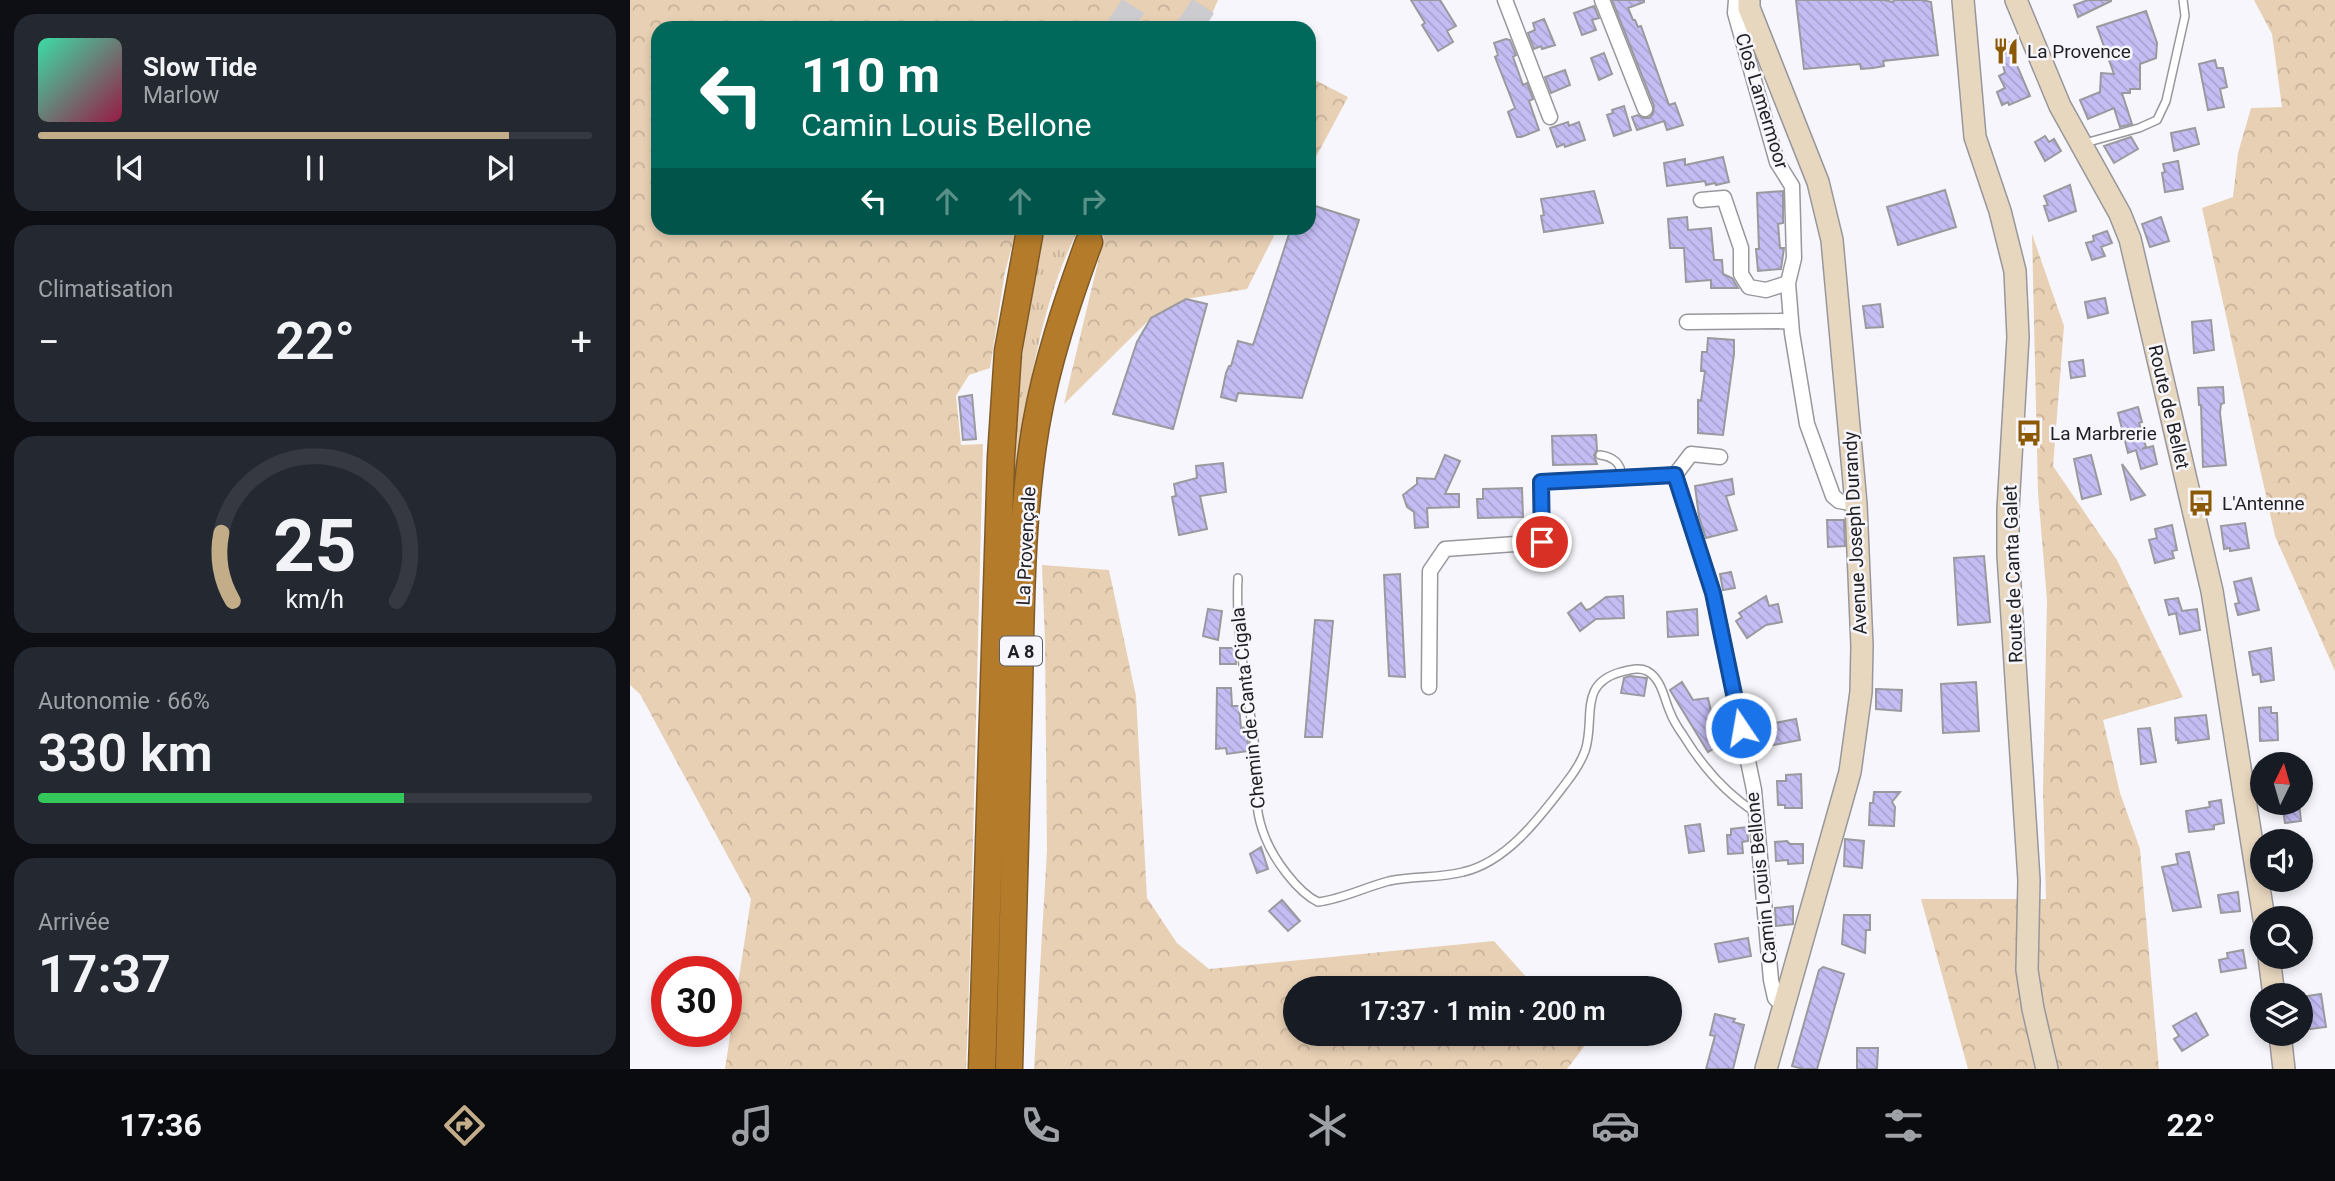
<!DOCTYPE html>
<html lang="fr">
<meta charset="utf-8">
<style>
body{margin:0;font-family:Roboto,sans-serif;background:#242831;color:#f1f3f6;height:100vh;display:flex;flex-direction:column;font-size:26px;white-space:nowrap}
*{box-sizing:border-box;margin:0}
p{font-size:23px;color:#9ea1a6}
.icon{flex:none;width:38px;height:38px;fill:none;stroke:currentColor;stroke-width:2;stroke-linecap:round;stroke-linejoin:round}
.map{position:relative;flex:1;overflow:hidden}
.details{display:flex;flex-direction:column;gap:14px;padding:14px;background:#0d0f14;width:630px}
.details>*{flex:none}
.hud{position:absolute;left:21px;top:21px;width:665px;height:214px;border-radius:21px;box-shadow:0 4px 10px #0003;background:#00695c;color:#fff;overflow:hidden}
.needle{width:46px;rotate:5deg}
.buttons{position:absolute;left:1620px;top:752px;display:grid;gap:14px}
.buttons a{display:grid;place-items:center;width:63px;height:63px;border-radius:50%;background:#171b24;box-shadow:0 4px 10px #0003;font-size:35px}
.speed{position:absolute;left:21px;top:956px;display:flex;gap:14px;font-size:35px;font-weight:700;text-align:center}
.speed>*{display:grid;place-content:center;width:91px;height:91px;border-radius:50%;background:#171b24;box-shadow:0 4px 10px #0003;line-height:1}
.speed .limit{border:10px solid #d22;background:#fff;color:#111}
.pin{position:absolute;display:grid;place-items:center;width:60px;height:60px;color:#fff;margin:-30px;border:4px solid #fff;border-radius:50%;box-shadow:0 2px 7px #0007}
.me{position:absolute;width:77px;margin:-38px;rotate:348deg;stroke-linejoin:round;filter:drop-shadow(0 0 5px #0008)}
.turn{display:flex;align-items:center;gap:24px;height:147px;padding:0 35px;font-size:32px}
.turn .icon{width:91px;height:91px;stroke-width:2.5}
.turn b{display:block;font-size:49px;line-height:60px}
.lanes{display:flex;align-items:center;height:66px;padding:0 35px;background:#0003;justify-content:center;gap:35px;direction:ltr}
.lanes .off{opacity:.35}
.big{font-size:52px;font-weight:600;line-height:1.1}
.details .tile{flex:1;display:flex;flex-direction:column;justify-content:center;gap:10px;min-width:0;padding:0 24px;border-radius:21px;background:#242831}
.details .dial{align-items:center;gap:0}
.dial svg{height:182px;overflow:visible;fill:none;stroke:#363941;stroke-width:7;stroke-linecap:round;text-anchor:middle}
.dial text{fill:#f1f3f6;stroke:none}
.song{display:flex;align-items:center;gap:21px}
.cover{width:84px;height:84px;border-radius:10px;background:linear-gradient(135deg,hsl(160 70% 55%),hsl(340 70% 35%))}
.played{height:7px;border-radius:4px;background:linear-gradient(90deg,#c3ad89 85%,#363941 85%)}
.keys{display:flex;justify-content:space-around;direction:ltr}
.heat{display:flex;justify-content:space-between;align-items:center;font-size:38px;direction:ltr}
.charge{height:10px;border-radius:5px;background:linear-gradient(90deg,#34c759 66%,#363941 0)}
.trip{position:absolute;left:653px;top:976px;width:399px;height:70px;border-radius:35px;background:#171b24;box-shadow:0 4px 10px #0003;font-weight:600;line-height:70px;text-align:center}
.dock{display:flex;height:112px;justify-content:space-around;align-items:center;background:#090b0e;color:#9ea1a6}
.dock .icon{width:49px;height:49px}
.dock .on{color:#c3ad89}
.dock b{font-size:32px;color:#f1f3f6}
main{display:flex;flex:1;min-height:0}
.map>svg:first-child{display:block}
.grass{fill:url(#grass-tufts)}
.forest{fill:url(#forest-crowns)}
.building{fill:url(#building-back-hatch);stroke:#9a999e;stroke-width:2}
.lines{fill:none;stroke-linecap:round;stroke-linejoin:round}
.highway-tunnel{stroke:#cbcbd0;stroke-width:26;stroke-dasharray:26 13;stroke-linecap:butt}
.lane-casing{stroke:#97979c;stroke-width:10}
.street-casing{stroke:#97979c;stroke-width:17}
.secondary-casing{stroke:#97979c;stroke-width:24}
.highway-casing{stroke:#805b27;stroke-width:29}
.lane{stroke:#fff;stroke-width:7}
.street{stroke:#fff;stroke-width:14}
.secondary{stroke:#e8d7bf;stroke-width:21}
.highway{stroke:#b47b2a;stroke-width:26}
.route-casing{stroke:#114b97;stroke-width:18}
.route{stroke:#1a73e8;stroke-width:12}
.labels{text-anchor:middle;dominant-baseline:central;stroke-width:5;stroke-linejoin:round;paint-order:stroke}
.shield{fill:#f6f6fc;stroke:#606063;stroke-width:2}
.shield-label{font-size:18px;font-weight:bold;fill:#201f21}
.poi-label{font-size:19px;fill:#201f21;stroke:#f6f6fc;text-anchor:start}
.street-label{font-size:19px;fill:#201f21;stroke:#f6f6fc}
</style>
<main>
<section class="details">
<div class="tile">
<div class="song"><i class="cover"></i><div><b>Slow Tide</b><p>Marlow</p></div></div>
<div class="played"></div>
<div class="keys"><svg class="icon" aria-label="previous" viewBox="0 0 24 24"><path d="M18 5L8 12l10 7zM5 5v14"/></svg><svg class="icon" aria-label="pause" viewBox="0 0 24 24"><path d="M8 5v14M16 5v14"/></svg><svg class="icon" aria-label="next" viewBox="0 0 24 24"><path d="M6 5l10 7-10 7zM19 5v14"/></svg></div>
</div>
<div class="tile"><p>Climatisation</p>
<div class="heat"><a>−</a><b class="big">22°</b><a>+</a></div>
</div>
<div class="tile dial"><svg viewBox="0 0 100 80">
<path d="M14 69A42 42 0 1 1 86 69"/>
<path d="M14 69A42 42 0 0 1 9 39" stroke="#c3ad89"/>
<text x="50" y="56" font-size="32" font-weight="700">25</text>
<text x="50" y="72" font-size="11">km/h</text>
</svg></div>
<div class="tile"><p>Autonomie · 66%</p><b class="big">330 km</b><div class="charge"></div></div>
<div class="tile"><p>Arrivée</p><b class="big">17:37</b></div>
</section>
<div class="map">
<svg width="1705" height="1069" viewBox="0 0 1705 1069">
<defs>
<pattern id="grass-tufts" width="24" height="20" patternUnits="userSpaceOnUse" patternTransform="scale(1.75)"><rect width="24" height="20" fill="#e8d0b4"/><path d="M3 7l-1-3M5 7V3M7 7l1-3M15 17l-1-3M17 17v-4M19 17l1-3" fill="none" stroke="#c7b29a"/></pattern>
<pattern id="forest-crowns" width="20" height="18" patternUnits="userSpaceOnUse" patternTransform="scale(1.75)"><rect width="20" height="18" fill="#e8d0b4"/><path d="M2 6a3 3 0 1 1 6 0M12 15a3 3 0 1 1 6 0" fill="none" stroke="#c7b29a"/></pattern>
<pattern id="building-back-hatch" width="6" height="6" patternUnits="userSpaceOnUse" patternTransform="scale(1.75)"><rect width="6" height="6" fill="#c4bdf4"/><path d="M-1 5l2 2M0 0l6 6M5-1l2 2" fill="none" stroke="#a8a2d1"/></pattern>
</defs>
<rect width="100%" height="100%" fill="#f6f6fc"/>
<path class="grass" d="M413,228H437L448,230C411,303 399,386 388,466H381L391,335Z"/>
<path class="forest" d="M0,0H588L577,25L582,28H28V228H387L375,272L360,368L339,375L326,396L331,445L353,444L340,959L336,1069H95L121,899L10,694L0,685Z
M1624,0H1705V671L1645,536L1572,208L1603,197L1608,153L1621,108L1652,107L1642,34Z
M679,77L718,97L679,170Z
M437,228H648L617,289L556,299L521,318L434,404L474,237Z
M1402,234L1434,326L1423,466L1487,560L1553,697L1473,720L1490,793L1510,849L1529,1069H1338L1291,899H1416L1413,790L1417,600L1408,492Z
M412,565L479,570L506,696L517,898L547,943L579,969L864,941L907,989H665V1034H949L957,1043L937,1069H404L417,851L415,642Z"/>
<path class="building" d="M781,0H810L826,26L817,31L823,42L808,51L792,25L795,23Z
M982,0H1014V2L998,8L1003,20H1005L1008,27L1011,26L1039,105L1045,103L1053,125L1037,130L1034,121L1007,130L1002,117L1008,115L1013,118H1019L1023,114L1024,106Z
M1166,0H1254L1263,2L1264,0H1292L1301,2L1308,55L1253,61L1254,66L1243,68L1231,69L1230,64L1174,69Z
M1458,0H1481V1L1448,17L1444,5Z
M964,6L969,18L962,20L966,30L952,35L944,13Z
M1516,11L1527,43L1526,58L1510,64V89H1500V93H1492L1502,124L1490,127L1484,108L1458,119L1450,100L1470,92L1471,73L1484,74L1467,27Z
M914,19L925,45L912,49L911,46L904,49L898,33L905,30L903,23Z
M876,39L880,40L886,55L883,57L893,85L897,83L903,99L899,101L909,130L891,137H887L878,112L885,108L865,57L868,55L864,43Z
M1380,42L1386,63L1400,96L1379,105L1378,102L1372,105L1367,92L1375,88L1369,76L1375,73L1368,46Z
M974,53L982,74L969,80L961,58Z
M1585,60L1587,68H1593L1597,87L1590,89L1594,107L1578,110L1569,64Z
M935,70L940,85L921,93L915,77Z
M994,106L1001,130L984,136L977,115L983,113L982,110Z
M938,122L939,126L949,122L955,140L935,147L934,144L927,147L920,128Z
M1565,128L1569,144L1544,151L1541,133Z
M1415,136L1419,142L1424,139L1431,151L1415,161L1405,142Z
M1501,137L1508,149L1484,163L1474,146Z
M1093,157L1099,182L1086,185L1085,183L1076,185L1075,181L1037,186L1034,163L1055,159V165Z
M1548,161L1553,189L1535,192L1532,173L1535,172L1533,164Z
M1440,185L1446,211L1419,221L1414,206L1418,205L1414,196Z
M1315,190L1326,227L1268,245L1257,207Z
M964,191L973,223L914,232L911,216L914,215L911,199Z
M1153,191V223L1148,224L1150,248H1154L1151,269L1128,271L1126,249H1129L1127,193Z
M679,204L729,220L672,398L608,393L606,401L591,397L596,373L599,366H601L608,341L623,345L661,228H679Z
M1057,217L1058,230L1081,228L1084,260H1092L1093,274L1102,278L1108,288H1081V280L1056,282L1054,248H1040L1038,219Z
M1531,217L1539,241L1520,247L1512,224Z
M1477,231L1482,243L1471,247L1475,256L1462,260L1456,243L1464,241L1463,236Z
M1475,298L1478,313L1458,318L1455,302Z
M556,299L577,304L543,429L483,414L507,342L521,318Z
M1250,304L1253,327L1236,328L1233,306Z
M1581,320L1584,350L1564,353L1562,322Z
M1078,338L1104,340V354L1093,435L1068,433V400L1071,401L1075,371H1071L1072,352H1077Z
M1453,360L1455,376L1441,378L1439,362Z
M1593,387L1594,403L1591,404L1590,413L1596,465L1573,467L1571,405H1569L1568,388Z
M342,395L346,439L333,440L329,397Z
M1508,407L1512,422L1509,423L1516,447L1512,449L1523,446L1527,464L1511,469L1506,450L1498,453L1488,413Z
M966,435L967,450L964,455L967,464L923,465L922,436Z
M815,455L830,461L815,494H829V507L797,508L798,527L785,528L784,512L777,507L773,495L787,484V478L805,479Z
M1461,455L1471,494L1452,499L1444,459Z
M593,463L596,492L570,496L577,529L549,535L542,497L546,496L544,484L567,478L566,466Z
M1492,464L1515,495L1501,500Z
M1102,479L1104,494L1096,496L1107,530L1076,538L1069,517L1065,486Z
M892,488L893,517L848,518L847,499H853V489Z
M1197,520H1214L1215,546L1198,547Z
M1615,523L1619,548L1600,551V548L1594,549L1591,526Z
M1542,525L1547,550L1542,551L1544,558L1525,563L1519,540L1527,538L1525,529Z
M1354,556L1360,622L1328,625L1324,558Z
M1101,572L1105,588L1093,590L1090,574Z
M770,574L775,677L759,676L754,575Z
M1621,578L1629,610L1608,615L1605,604L1609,603L1604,582Z
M993,596L994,618L966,619L950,631L938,613L951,603L956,610L960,609L976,597Z
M1136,596L1139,606L1148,604L1152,622L1136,625L1117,638L1106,621L1112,617L1109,613Z
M1548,598L1552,611L1567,609L1570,630L1550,634L1546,613L1539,615L1535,600Z
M578,609L592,611L588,640L573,636Z
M1067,609L1068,635L1038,637L1037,612Z
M685,620L703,621L692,737H675Z
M590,648H605L606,664H590Z
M1641,648L1644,680L1631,682L1630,674L1623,675L1619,652Z
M1000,676L1017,678L1014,696L991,693L994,678Z
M1052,682L1063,700L1078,698L1089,745L1078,752L1040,690Z
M1346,682L1349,731L1313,733L1311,684Z
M587,688H601L602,706H609L611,728L616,727L619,751L597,754L596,748L586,749Z
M1246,689L1272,690L1271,711L1246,709Z
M1641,707V713H1647L1648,740L1630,741L1629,708Z
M1576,715L1579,739L1548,743V739L1546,740L1545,718Z
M1166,719L1170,740L1138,746V743L1132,744L1129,730L1135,729L1134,725Z
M1520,728L1526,762L1511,764L1508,729Z
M1171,774L1172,808H1155V805H1148L1147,781H1156V775Z
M1244,792H1270L1262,802L1265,807L1264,826L1239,825L1240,803H1243Z
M1591,800L1594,823L1584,825V829L1559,832L1556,811L1580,807L1579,802Z
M1652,803H1669L1671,821L1655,823Z
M1070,824L1074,851L1059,853L1055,826Z
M1117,827L1118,841L1112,842L1113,853L1098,854L1097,835H1101V829Z
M1215,839L1234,841L1232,868L1214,866Z
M1157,841L1160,844H1173V863L1158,864V860L1146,861L1145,842Z
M631,847L638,869L627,873L620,854Z
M1559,852L1571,907L1543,911L1532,867L1548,864L1546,854Z
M1608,892L1610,911L1591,913L1588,895Z
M652,900L670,921L658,931L639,911Z
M1163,906V924L1146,926L1145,908Z
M1214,915H1240V930H1236L1235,953L1212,944Z
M1118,938L1121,956L1089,962L1085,944Z
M1613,950L1616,968L1591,972L1589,960L1598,958L1597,953Z
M1193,967L1214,974L1187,1069H1173L1162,1066L1189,970Z
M1691,994L1696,1027L1672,1030L1671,997Z
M1566,1013L1578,1035L1552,1051L1544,1039L1549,1036L1543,1026Z
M1085,1014L1105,1019L1103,1022L1114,1025L1103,1069H1076L1085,1036L1080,1035Z
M1227,1048H1248L1247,1069H1227Z"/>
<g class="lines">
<path class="highway-tunnel" d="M489,28L507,0
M559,28L577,0"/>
<g class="lane-casing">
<path id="lane" d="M1455,143L1509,128L1527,120L1536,101L1555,16L1553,0
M970,455C984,457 991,463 992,477
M608,578C605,636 618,690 625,748C629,781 621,802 635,837C643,858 667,892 688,902C713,899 735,887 759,881C784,876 810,878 833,872C877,862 910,817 936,783C943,774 951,762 955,751C966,719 947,684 991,672C1000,670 1009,667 1017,671C1032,679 1034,699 1040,712C1043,720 1048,728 1053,735C1072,766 1095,793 1125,812"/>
</g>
<g class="street-casing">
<path id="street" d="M875,0L920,117
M972,0L1015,109
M1106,0L1105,13L1147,162L1162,186L1164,258L1158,283L1162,333L1177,424L1203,496L1209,501L1226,504
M1071,200L1094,198L1111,248V274L1119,287L1136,290L1158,283
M1057,322L1161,321
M1045,475L1061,454L1090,457
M799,687L800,571L815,549L912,542L911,482L1045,475L1083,593L1124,790L1141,980L1145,998L1153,1006"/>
</g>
<g class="secondary-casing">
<path id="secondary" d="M1119,0V8L1188,182L1202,240L1226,504L1232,646L1231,692L1220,772L1136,1069
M1333,0L1345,137L1370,211L1385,271L1388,337L1378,509V555L1399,880L1397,970L1403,1009L1417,1069
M1386,0L1430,106L1490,214L1500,239L1582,591L1634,919
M1639,957L1644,996
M1650,1034L1654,1069"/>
</g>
<g class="highway-casing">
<path id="highway" d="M352,1069L371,457L378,351L399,236
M379,1069C382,956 385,843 388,731C391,629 389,525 406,425C417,362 437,302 459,242"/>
</g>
<use href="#lane" class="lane"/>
<use href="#street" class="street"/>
<use href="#secondary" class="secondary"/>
<use href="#highway" class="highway"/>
</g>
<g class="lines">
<g class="route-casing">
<path id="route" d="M912,542L911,482L1045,475L1083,593L1111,728"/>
</g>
<use href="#route" class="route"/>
</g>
<defs>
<g id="restaurant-bare" transform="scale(2.1)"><path d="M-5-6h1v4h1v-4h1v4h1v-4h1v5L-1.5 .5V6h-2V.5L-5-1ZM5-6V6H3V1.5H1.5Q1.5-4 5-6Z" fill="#8b5803" stroke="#f6f6fc" stroke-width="2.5" paint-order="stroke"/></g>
<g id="bus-bare" transform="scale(2.1)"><path d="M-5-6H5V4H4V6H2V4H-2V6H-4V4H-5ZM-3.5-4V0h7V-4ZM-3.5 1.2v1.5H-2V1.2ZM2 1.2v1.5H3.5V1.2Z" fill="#8b5803" stroke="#f6f6fc" stroke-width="2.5" paint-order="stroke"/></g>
</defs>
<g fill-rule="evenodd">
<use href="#restaurant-bare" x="1376" y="51"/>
<use href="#bus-bare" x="1399" y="433"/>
<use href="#bus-bare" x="1571" y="503"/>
</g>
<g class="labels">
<rect class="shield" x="370" y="636.5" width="42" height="29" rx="5"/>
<g class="shield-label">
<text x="391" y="651">A 8</text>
</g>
<g class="poi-label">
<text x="1397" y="51">La Provence</text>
<text x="1420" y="433">La Marbrerie</text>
<text x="1592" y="503">L'Antenne</text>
</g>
<g class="street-label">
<text transform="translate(1132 101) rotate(73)">Clos Lamermoor</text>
<text transform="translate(1539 407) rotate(77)">Route de Bellet</text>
<text transform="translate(1225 533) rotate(-93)">Avenue Joseph Durandy</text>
<text transform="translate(396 546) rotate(-87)">La Provençale</text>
<text transform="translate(1383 574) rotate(-92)">Route de Canta Galet</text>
<text transform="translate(618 708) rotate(-96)">Chemin de Canta Cigala</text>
<text transform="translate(1131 878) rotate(-96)">Camin Louis Bellone</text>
</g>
</g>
</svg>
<div class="buttons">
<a><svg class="needle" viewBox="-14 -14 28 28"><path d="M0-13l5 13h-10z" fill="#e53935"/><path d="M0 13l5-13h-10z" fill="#9ea1a6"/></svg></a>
<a><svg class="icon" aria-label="sound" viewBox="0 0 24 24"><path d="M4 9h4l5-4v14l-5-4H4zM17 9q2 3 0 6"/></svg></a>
<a><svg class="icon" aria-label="search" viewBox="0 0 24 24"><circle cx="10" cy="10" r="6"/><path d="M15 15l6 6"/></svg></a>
<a><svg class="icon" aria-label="layers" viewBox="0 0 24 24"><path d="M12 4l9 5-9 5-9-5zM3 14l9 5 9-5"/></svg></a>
</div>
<div class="speed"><div class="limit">30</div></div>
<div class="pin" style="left:912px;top:542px;background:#d93025"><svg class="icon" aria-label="arrive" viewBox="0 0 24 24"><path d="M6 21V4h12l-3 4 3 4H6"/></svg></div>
<svg class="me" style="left:1111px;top:728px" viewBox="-20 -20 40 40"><circle r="17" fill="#1a73e8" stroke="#fff" stroke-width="3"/><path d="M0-11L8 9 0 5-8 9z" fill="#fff"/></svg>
<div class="trip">17:37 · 1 min · 200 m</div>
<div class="hud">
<div class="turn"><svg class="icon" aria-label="left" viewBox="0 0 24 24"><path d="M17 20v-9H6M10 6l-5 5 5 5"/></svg><div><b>110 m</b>Camin Louis Bellone</div></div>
<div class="lanes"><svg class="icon" aria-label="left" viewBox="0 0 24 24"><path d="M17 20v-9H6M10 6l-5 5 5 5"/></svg><svg class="icon off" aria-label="ahead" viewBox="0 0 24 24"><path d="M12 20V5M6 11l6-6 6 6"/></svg><svg class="icon off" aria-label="ahead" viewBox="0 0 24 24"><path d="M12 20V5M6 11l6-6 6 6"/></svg><svg class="icon off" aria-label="right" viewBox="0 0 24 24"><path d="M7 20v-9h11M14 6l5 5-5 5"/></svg></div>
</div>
</div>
</main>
<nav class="dock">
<b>17:36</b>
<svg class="icon on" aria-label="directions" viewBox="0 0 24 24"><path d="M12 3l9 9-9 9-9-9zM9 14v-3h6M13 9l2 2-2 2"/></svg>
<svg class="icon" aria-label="music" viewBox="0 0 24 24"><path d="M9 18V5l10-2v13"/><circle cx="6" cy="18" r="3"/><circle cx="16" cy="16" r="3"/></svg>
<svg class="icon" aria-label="phone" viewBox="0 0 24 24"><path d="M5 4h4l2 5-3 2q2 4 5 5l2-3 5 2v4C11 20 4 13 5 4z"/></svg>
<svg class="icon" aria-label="climate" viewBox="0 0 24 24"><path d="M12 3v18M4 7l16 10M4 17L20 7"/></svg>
<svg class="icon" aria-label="car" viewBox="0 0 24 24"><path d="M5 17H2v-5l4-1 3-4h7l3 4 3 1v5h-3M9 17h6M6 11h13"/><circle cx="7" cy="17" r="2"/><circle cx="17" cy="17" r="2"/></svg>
<svg class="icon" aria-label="filters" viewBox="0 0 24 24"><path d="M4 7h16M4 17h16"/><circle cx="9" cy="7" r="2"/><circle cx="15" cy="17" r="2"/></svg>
<b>22°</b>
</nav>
